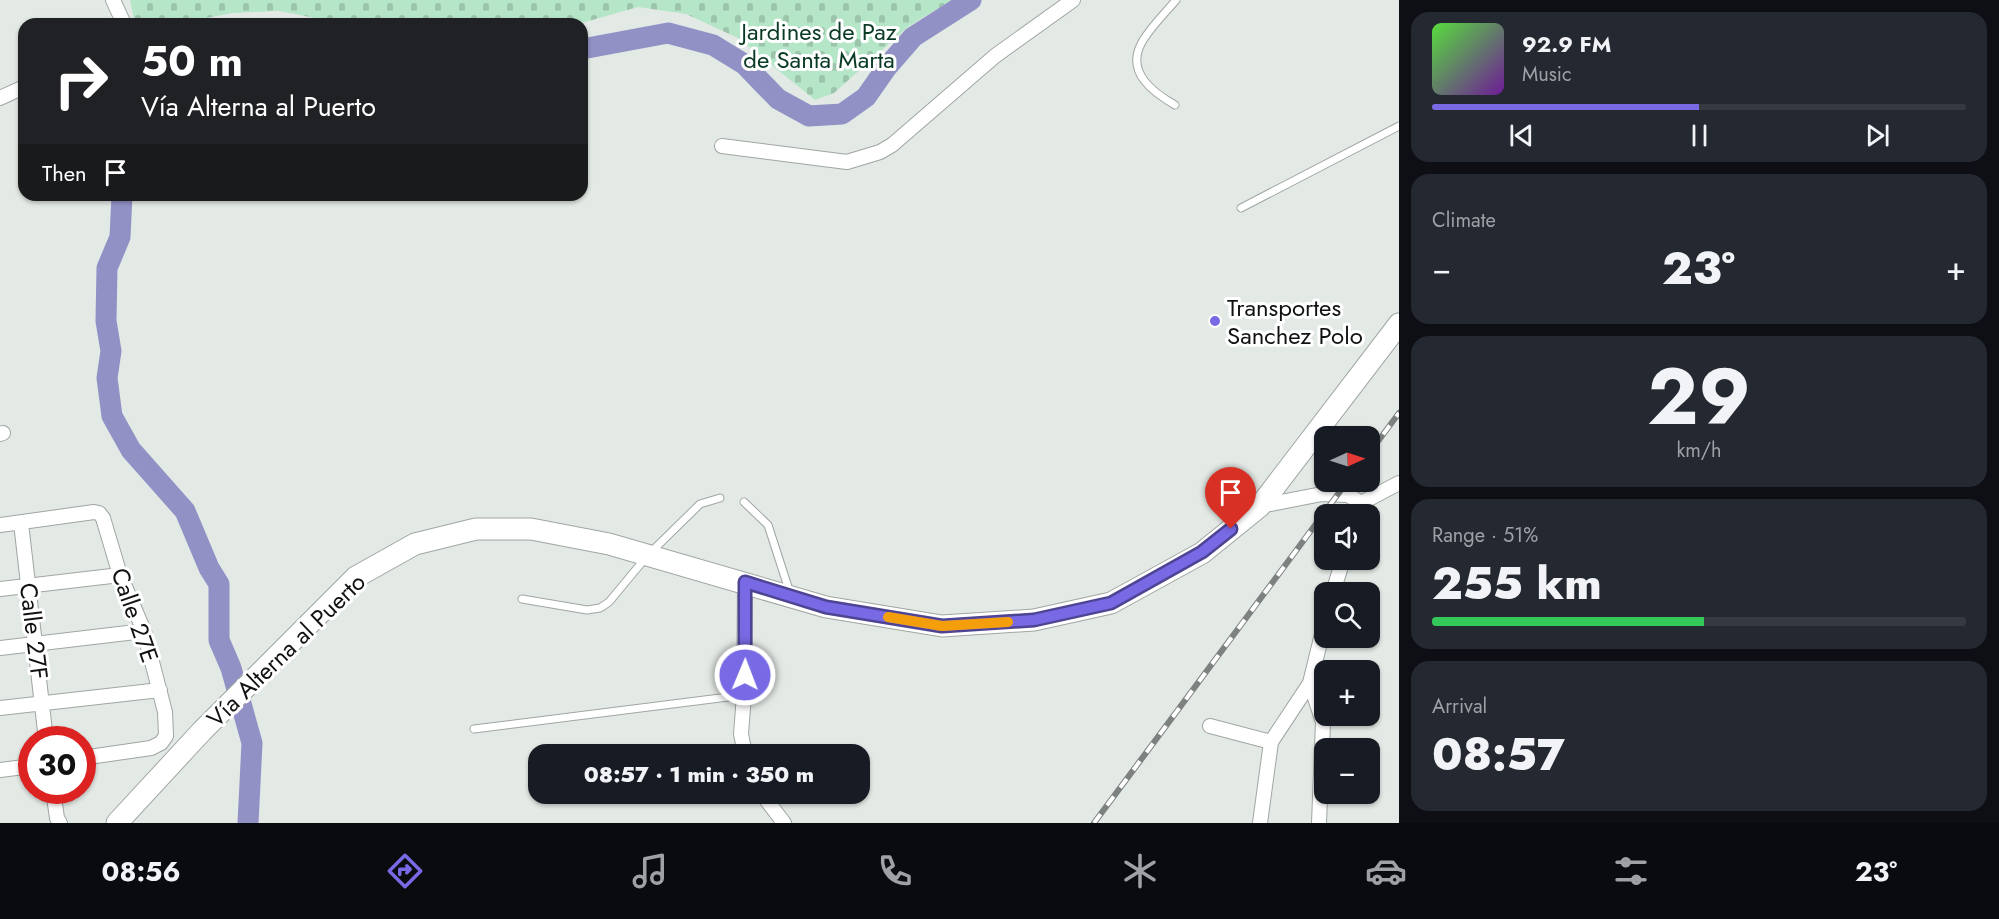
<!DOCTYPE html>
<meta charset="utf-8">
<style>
body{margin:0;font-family:Jost,sans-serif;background:#242831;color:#f1f3f6;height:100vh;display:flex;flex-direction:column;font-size:22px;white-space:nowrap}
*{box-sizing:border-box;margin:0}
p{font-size:20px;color:#9ea1a6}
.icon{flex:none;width:33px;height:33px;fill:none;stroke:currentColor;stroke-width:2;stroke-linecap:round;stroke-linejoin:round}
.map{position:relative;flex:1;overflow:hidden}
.drawer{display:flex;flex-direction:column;gap:12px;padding:12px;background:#0d0f14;width:600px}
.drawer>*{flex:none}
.banner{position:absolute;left:18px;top:18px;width:570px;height:183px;border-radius:18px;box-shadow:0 2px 4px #0004;background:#202124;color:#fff;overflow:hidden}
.needle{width:39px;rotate:87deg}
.buttons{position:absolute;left:1314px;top:426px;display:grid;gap:12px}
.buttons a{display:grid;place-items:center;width:66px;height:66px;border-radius:12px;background:#171b24;box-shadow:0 2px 4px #0004;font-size:30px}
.speed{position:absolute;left:18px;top:726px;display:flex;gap:12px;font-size:30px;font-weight:700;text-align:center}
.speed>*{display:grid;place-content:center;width:78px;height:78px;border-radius:50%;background:#171b24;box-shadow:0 2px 4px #0004;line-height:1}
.speed .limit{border:9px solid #d22;background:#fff;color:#111}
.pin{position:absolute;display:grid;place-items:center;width:51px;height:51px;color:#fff;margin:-62px -26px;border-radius:50% 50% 50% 0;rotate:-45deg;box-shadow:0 0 6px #0007}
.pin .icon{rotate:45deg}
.me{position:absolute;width:66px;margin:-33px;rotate:1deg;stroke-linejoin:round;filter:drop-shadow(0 0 4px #0008)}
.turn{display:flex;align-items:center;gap:21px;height:126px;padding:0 24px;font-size:27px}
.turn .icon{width:78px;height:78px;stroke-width:2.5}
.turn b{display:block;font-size:42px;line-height:51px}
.then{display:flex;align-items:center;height:57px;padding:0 24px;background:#0003;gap:12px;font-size:22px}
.big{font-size:45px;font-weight:800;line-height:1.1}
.drawer .card{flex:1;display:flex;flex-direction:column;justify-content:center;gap:9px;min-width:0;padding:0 21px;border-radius:18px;background:#242831}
.drawer .dial{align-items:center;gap:0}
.dial b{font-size:78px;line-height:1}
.song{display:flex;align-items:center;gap:18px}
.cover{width:72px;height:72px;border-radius:9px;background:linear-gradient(135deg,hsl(110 70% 55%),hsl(280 70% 35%))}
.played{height:6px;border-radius:3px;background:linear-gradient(90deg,#7869e4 50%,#363941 50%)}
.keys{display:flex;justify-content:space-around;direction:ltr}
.heat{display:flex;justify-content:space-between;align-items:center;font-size:33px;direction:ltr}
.charge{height:9px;border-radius:4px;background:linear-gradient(90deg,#34c759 51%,#363941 0)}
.trip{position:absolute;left:528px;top:744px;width:342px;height:60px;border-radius:18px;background:#171b24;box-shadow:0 2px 4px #0004;font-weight:800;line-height:60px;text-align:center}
.tab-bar{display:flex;height:96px;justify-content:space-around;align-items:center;background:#090b0e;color:#9ea1a6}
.tab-bar .icon{width:42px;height:42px}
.tab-bar .selected{color:#7869e4}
.tab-bar b{font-size:27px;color:#f1f3f6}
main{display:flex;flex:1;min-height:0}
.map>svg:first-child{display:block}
.cemetery{fill:url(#cemetery-stones)}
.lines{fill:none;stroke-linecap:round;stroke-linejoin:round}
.river{stroke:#9291c6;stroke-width:21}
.service-casing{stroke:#a0a6a2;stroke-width:9}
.minor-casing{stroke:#a0a6a2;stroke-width:16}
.primary-casing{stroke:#a0a6a2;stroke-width:23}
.service{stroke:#fff;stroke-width:7}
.minor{stroke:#fff;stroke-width:14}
.primary{stroke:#fff;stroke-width:21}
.rail-casing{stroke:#7d817f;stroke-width:6}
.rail{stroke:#fff;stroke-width:4;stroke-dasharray:11;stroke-linecap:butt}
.route-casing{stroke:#4e4494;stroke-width:15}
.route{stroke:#7869e4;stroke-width:10}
.slow{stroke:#f59e0b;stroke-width:10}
.poi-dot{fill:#7869e4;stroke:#fff;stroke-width:2}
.labels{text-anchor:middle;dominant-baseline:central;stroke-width:6;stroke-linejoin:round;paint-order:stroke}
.park-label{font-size:24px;fill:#093a23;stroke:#fff}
.poi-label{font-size:24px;fill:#101211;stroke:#fff;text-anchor:start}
.street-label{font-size:24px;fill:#101211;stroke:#fff}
</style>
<main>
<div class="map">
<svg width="1399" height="823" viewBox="0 0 1399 823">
<defs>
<pattern id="cemetery-stones" width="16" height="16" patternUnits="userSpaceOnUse" patternTransform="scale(1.5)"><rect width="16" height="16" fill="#b5e6c8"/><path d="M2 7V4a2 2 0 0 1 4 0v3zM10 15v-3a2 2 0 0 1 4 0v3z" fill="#9bc4ab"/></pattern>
</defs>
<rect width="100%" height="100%" fill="#e3e9e5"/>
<path class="cemetery" d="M130,0H952L909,26L834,93L815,100L738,38L686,14L638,7L578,24H346L279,11L233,13L174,24H135Z"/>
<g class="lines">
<path class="river" d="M582,49L668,33L713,45L744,64L778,99L809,116L842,114L866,97L887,67L913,37L971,0
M122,195L120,237L107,268L106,321L111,351L107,378L112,416L131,450L185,511L209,568L219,584V640L231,668L252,743L248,823"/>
<g class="service-casing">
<path id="service" d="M1175,105C1154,93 1126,73 1141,44C1147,31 1166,12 1176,0
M1241,208L1399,126
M744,502L768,525L790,593
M522,599L587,610L600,608L609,602L648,555L700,504L720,498
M474,729L744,695"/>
</g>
<g class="minor-casing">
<path id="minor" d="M113,0L124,24
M0,98L24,87
M722,146L847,162L880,152L892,145L995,56L1073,0
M0,434L3,433
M1260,506L1322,494L1348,495L1361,503L1399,483
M21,523L46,740
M0,525L94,512L99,513L103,518L120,575L144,631L165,712L166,736L161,743L151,748L82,758
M0,589L120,575
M1333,592L1343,560
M0,648L144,631
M1310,683L1323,722L1319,823
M0,708L160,690
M1210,726L1271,742
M745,754L741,734L744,695L745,582
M0,770L32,766
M53,790L57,818L60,823
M762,794L784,823
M1260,823L1271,742L1310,683L1324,626"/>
</g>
<g class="primary-casing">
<path id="primary" d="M117,823L202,731L356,577L415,544L476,529H531L609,544L826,607L942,626L1034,620L1111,603L1202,553L1260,506L1399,324"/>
</g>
<use href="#service" class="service"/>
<use href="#minor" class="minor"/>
<use href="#primary" class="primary"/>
<g class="rail-casing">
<path id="rail" d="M1370,452L1399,413
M1094,823L1347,482"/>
</g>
<use href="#rail" class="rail"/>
</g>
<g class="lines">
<g class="route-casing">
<path id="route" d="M745,675V582L826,607L942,626L1034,620L1111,603L1202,552L1231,529"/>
</g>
<use href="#route" class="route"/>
<path class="slow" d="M888,617L942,626L1008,622"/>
</g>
<circle class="poi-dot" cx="1215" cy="321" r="6"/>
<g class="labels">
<g class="park-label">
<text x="819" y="31">Jardines de Paz<tspan x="819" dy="28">de Santa Marta</tspan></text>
</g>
<g class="poi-label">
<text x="1227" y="307">Transportes<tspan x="1227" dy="28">Sanchez Polo</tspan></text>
</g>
<g class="street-label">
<text transform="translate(135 615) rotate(71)">Calle 27E</text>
<text transform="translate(34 631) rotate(83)">Calle 27F</text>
<text transform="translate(286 650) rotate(-44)">Vía Alterna al Puerto</text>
</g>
</g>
</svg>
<div class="buttons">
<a><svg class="needle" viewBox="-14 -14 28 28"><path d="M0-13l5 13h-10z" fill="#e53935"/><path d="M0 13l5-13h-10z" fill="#9ea1a6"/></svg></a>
<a><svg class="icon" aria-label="sound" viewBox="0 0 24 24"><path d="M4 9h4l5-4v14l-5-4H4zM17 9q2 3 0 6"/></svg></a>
<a><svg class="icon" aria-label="search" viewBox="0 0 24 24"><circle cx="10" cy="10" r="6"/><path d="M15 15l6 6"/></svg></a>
<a>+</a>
<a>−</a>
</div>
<div class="speed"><div class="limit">30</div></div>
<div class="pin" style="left:1231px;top:529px;background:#d93025"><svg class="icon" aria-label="arrive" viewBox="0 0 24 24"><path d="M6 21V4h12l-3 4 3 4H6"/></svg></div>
<svg class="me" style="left:745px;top:675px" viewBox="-20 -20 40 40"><circle r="17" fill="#7869e4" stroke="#fff" stroke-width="3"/><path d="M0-11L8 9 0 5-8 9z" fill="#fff"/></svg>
<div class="trip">08:57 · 1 min · 350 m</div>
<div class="banner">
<div class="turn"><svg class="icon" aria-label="right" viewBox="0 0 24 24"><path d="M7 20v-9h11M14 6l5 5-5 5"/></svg><div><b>50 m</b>Vía Alterna al Puerto</div></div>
<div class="then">Then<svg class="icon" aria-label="arrive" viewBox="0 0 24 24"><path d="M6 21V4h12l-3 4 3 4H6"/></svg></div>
</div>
</div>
<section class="drawer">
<div class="card">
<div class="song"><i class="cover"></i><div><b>92.9 FM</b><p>Music</p></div></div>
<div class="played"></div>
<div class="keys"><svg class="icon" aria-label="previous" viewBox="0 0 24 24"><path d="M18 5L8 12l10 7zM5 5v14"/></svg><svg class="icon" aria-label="pause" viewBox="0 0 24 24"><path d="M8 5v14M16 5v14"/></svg><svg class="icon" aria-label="next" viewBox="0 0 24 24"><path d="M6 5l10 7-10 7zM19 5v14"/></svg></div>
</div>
<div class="card"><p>Climate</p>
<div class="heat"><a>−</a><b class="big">23°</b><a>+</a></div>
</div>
<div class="card dial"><b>29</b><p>km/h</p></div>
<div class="card"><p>Range · 51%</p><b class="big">255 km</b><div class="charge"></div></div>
<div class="card"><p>Arrival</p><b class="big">08:57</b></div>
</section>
</main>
<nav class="tab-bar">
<b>08:56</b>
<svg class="icon selected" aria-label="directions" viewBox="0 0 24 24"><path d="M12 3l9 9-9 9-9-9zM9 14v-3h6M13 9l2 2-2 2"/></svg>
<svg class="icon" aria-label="music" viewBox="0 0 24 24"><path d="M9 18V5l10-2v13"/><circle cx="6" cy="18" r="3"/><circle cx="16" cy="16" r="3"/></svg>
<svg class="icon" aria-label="phone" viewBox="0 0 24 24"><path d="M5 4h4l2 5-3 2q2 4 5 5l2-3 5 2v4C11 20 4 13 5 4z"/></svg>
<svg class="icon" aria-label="climate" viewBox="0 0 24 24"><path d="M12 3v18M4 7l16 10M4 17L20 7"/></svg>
<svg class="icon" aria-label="car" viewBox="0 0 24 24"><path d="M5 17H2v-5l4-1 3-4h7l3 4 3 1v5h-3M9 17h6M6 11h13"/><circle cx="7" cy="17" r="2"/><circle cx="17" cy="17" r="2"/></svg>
<svg class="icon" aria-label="filters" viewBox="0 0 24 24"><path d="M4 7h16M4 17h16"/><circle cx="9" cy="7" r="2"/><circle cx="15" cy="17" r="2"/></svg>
<b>23°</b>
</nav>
